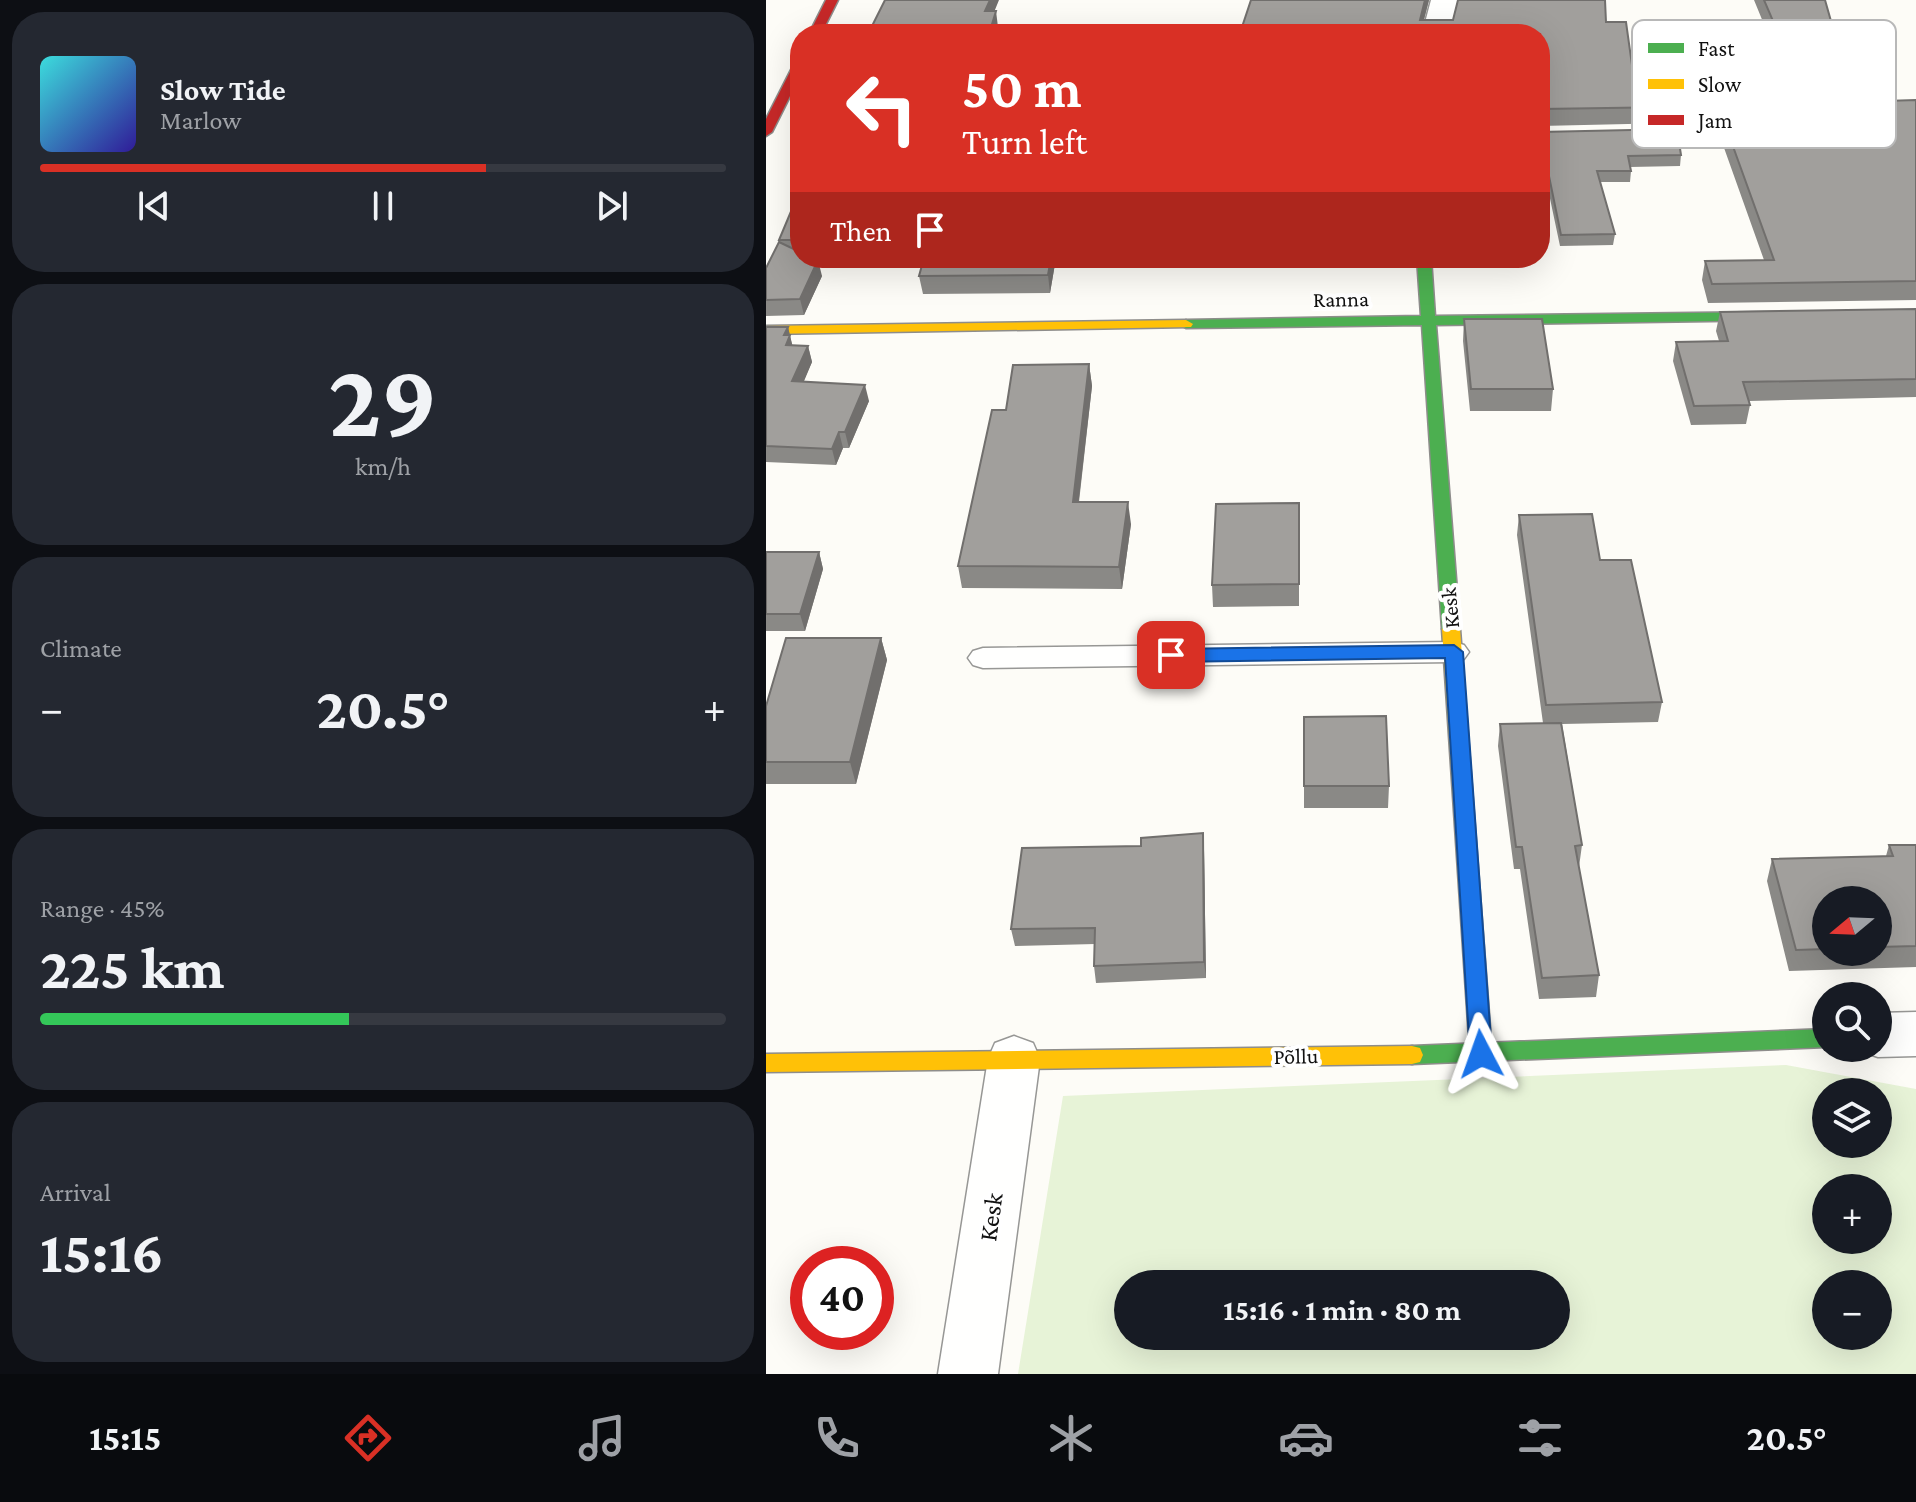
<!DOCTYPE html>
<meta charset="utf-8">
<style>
body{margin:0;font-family:"Crimson Pro",serif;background:#242831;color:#f1f3f6;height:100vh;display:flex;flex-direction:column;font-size:30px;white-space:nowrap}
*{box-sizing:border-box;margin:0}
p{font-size:26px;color:#9ea1a6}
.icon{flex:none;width:44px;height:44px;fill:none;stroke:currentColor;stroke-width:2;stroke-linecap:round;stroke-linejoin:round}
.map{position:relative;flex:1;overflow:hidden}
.sheet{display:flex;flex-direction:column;gap:12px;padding:12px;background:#0d0f14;width:766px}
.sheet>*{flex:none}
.top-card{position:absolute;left:24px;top:24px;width:760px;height:244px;border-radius:32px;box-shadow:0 8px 32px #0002;background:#d93025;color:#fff;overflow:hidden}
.needle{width:52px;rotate:251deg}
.buttons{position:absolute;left:1046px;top:886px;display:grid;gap:16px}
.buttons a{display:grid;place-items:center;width:80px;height:80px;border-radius:50%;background:#171b24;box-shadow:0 8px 32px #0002;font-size:40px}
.speed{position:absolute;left:24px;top:1246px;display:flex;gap:16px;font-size:40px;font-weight:700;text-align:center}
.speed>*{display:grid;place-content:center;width:104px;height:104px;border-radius:50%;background:#171b24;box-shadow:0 8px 32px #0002;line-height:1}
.speed .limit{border:12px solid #d22;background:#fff;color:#111}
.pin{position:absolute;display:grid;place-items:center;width:68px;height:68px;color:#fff;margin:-34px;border-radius:16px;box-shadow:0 4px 12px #0006}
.me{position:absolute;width:88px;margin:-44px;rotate:356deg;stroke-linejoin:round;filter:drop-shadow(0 0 6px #0008)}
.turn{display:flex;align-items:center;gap:28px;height:168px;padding:0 40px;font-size:36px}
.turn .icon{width:104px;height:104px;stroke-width:2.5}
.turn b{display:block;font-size:56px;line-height:68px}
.then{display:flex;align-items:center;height:76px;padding:0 40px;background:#0003;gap:16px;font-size:30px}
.big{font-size:60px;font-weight:700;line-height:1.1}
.sheet .widget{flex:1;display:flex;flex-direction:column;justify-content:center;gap:12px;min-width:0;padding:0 28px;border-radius:32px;background:#242831}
.sheet .dial{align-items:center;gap:0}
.dial b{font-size:104px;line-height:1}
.song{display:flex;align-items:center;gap:24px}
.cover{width:96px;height:96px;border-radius:12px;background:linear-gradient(135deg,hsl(180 70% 55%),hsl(250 70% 35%))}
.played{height:8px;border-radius:4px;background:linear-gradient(90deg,#d93025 65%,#363941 65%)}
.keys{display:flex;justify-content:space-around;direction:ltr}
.heat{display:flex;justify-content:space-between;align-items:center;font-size:44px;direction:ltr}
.charge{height:12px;border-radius:6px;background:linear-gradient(90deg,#34c759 45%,#363941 0)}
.trip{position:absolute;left:348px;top:1270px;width:456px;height:80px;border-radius:40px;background:#171b24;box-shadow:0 8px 32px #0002;font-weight:700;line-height:80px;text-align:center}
.tabs{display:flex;height:128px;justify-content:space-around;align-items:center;background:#090b0e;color:#9ea1a6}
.tabs .icon{width:56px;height:56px}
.tabs .selected{color:#d93025}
.tabs b{font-size:36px;color:#f1f3f6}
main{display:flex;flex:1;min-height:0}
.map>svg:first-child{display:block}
.green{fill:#e7f3d7;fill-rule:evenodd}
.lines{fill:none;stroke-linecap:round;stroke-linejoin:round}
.lane-casing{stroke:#979795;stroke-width:3}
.street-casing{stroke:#979795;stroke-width:3}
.fast-casing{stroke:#8e8d8b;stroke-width:3}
.slow-casing{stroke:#8e8d8b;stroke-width:3}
.jam-casing{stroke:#8e8d8b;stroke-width:3}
.lane{fill:#fffffe;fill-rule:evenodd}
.street{fill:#fffffe;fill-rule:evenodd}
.fast{fill:#4caf50;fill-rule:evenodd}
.slow{fill:#ffc107;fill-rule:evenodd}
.jam{fill:#c62828;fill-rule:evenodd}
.wall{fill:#8a8986;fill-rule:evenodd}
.shaded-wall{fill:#716f6d}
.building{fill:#a19f9c;stroke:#716f6d;stroke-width:2}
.route{fill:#1a73e8;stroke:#114b97;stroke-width:2}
.labels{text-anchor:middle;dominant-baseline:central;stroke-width:8;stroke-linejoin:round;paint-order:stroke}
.street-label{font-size:22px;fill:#111;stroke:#fff}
.near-street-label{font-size:26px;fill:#111;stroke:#fff}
.key{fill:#fff;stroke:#b8b8b8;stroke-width:2}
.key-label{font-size:22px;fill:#111}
</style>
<main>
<section class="sheet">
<div class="widget">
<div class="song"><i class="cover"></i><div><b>Slow Tide</b><p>Marlow</p></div></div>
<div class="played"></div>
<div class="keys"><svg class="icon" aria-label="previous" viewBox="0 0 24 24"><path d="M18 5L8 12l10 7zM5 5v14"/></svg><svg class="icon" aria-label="pause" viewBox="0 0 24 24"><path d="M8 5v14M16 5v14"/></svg><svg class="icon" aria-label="next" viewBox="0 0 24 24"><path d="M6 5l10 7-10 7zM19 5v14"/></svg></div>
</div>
<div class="widget dial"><b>29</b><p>km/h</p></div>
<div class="widget"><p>Climate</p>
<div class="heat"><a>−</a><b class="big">20.5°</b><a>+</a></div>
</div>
<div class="widget"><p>Range · 45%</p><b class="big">225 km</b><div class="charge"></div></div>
<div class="widget"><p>Arrival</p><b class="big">15:16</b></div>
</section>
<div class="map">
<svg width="1150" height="1374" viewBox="0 0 1150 1374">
<rect width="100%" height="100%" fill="#fdfcf7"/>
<path class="green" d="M1020,1065L1150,1089V1374H252L297,1096ZM1060,1092H1112V1144H1060ZM1060,1188H1112V1240H1060ZM362,1284H790V1336H362ZM1060,1284H1112V1336H1060Z"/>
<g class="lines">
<g class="lane-casing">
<path id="lane" d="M975,125L986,131L982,135L872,139L861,133L872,127Z
M688,642L698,645L703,652L698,659L688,662L217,668L207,665L202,658L207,651L217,648Z"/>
</g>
<g class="street-casing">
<path id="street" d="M665,0H693L684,34H656Z
M1150,1012V1056L1112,1057L1094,1051L1092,1048H1112V1013Z
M248,1036L267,1043L274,1059L232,1374H172L222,1059L229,1043Z"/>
</g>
<g class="fast-casing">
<path id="fast" d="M651,258H665L669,316L1012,312L1019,316L1012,320L670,325L694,629L685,635L676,629L656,325L420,328L413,324L420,320L655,316Z
M1060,1029V1047L646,1064L638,1062L635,1055L638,1048L646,1046Z"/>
</g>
<g class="slow-casing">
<path id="slow" d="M420,320L427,324L425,327L0,334V326Z
M685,623L694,629L726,1054L723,1061L715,1063L707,1061L704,1054L676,629Z
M646,1046L654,1048L657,1055L654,1062L646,1064L0,1072V1054Z"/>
</g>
<g class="jam-casing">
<path id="jam" d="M60,0H72L55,34H43Z
M34,60V76L6,132L0,136V119L28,64Z"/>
</g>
<use href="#lane" class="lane"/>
<use href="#street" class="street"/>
<use href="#fast" class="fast"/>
<use href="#slow" class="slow"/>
<use href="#jam" class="jam"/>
</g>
<path class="wall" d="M663,0L658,20L840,22L866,65L908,107L906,123L774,126V34L476,27Z
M988,0H1059L1088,102L1150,100V300L942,303L936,280L939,261L998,260L957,145L960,127L1009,126L998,73L1001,56H1011Z
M774,132L915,155L914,166L864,167L865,171L864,182H834L849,234L847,245L794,246L774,151Z
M34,190V258L56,276L38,315L0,316V268L13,242V240Z
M290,258L284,293L157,294L153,276Z
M1150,309V397L983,401L984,405L980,424L925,425L907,361L910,342L953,341L950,331L954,312Z
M698,319L787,389L785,411H704L697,341Z
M0,327H22L26,345L42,346L46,362L37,382L103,401L83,448H77L70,465L0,462Z
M323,364L326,386L313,502L365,524L356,589L196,588L192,566L240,410Z
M533,503V606L447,607L446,585Z
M753,515L834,560L896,702L892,722L796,724L816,845L813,867L833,975L830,997L773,999L754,869H748L732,746L734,724L777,723L751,535Z
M0,552H53L57,569L39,631H0Z
M115,638L121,660L90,784H0V706Z
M538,786H623L622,808H538Z
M1123,845H1150V967L1023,971L1001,881L1006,859L1120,856ZM1060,900H1112V952H1060Z
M438,850L440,978L330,983L328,966L329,944L249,946L245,929Z"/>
<path class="shaded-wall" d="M224,0H233L222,27L219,11Z
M659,0H663L654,34V20Z
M230,11L232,27L230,34H223Z
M285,258H290L284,293L282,275Z
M52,260L56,276L38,315L34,299Z
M22,327L28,352L24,361L18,335Z
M42,346L46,362L31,398L26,381Z
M323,364L326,386L310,524L307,502Z
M99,385L103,401L83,448L79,432Z
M73,432L77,448L70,465L66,449Z
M362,502L365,524L356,589L353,567Z
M53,552L57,569L39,631L34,614Z
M115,638L121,660L90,784L84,762Z
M437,833L438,850L440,978L438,962Z"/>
<path class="building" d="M119,0H224L219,11H230L223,34H102Z
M485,0H659L654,20H687L692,0H839L840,22H860L866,65L901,66L908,107L775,109L774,114V34H462L463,27H476Z
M998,0H1059L1088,102L1150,100V281L946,284L939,261L1008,260L960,127L1017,126L1001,56H1022Z
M911,129L915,155L862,156L865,171H831L849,234L795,235L774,132Z
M34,190V240H13Z
M13,242L34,252V258H48L52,260L34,299L0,300V268Z
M158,258H285L282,275L153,276Z
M1150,309V379L977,382L984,405L928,406L910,342L962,341L954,312Z
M698,319H776L787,389H705Z
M0,327H22L18,335H24L20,345L42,346L26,381L99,385L79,432H73L66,449L0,446Z
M323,364L307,502H362L353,567L192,566L226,410H240L247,365Z
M533,503V584L446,585L450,504Z
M826,514L834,560H865L896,702L780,705L753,515Z
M0,552H53L34,614H0Z
M20,638H115L84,762H0V706Z
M620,716L623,786H538V717Z
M795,723L816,845L809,846L833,975L776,978L756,847H750L734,724Z
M437,833L438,962L328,966L329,928L245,929L256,848L375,846V838Z
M1123,845H1150V946L1112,947V900H1060V949L1030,950L1006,859L1127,856Z"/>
<path class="route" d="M688,645L697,652L726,1054L723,1060L715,1063L708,1060L704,1054L679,658L405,662L396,655L405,649Z"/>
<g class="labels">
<g class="street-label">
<text transform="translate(575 299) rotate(-1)">Ranna</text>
<text transform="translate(684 608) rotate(-95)">Kesk</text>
<text transform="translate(530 1056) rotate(-1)">Põllu</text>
</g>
<g class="near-street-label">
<text transform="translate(225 1217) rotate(-82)">Kesk</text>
</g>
</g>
<rect x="866" y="20" width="264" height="128" rx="12" class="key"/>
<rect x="882" y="43" width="36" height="10" fill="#4caf50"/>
<rect x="882" y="79" width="36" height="10" fill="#ffc107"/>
<rect x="882" y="115" width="36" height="10" fill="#c62828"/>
<g class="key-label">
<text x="932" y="56">Fast</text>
<text x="932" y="92">Slow</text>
<text x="932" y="128">Jam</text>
</g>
</svg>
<div class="buttons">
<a><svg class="needle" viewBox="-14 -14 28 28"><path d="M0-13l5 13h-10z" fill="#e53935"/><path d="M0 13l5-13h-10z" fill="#9ea1a6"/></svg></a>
<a><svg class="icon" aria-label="search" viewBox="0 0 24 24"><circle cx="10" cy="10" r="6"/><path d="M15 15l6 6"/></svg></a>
<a><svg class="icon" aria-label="layers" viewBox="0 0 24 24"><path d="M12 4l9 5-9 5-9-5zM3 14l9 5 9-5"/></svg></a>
<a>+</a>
<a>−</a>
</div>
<div class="speed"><div class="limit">40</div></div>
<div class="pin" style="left:405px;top:655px;background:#d93025"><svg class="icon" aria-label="arrive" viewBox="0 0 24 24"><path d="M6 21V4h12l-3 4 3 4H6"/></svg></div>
<svg class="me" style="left:715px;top:1054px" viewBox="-20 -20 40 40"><path d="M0-17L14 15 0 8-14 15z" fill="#1a73e8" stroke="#fff" stroke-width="4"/></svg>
<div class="trip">15:16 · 1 min · 80 m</div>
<div class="top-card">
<div class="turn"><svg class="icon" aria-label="left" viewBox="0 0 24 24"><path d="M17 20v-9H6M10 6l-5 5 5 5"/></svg><div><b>50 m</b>Turn left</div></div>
<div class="then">Then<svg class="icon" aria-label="arrive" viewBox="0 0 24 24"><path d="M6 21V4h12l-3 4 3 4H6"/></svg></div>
</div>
</div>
</main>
<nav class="tabs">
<b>15:15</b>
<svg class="icon selected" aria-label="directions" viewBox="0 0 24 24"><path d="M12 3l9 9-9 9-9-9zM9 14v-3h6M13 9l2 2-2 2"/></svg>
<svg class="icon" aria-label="music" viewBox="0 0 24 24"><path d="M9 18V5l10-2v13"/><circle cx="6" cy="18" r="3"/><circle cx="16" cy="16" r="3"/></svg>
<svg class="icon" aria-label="phone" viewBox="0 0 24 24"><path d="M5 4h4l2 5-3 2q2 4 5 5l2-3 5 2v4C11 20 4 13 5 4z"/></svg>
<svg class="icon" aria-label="climate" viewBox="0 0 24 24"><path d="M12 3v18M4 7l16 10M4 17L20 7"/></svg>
<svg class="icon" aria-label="car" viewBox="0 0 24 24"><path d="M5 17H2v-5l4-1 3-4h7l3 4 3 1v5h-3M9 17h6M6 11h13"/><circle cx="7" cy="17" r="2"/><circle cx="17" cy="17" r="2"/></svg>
<svg class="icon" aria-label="filters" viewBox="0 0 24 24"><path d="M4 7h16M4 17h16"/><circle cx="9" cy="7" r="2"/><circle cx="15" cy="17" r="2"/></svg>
<b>20.5°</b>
</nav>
